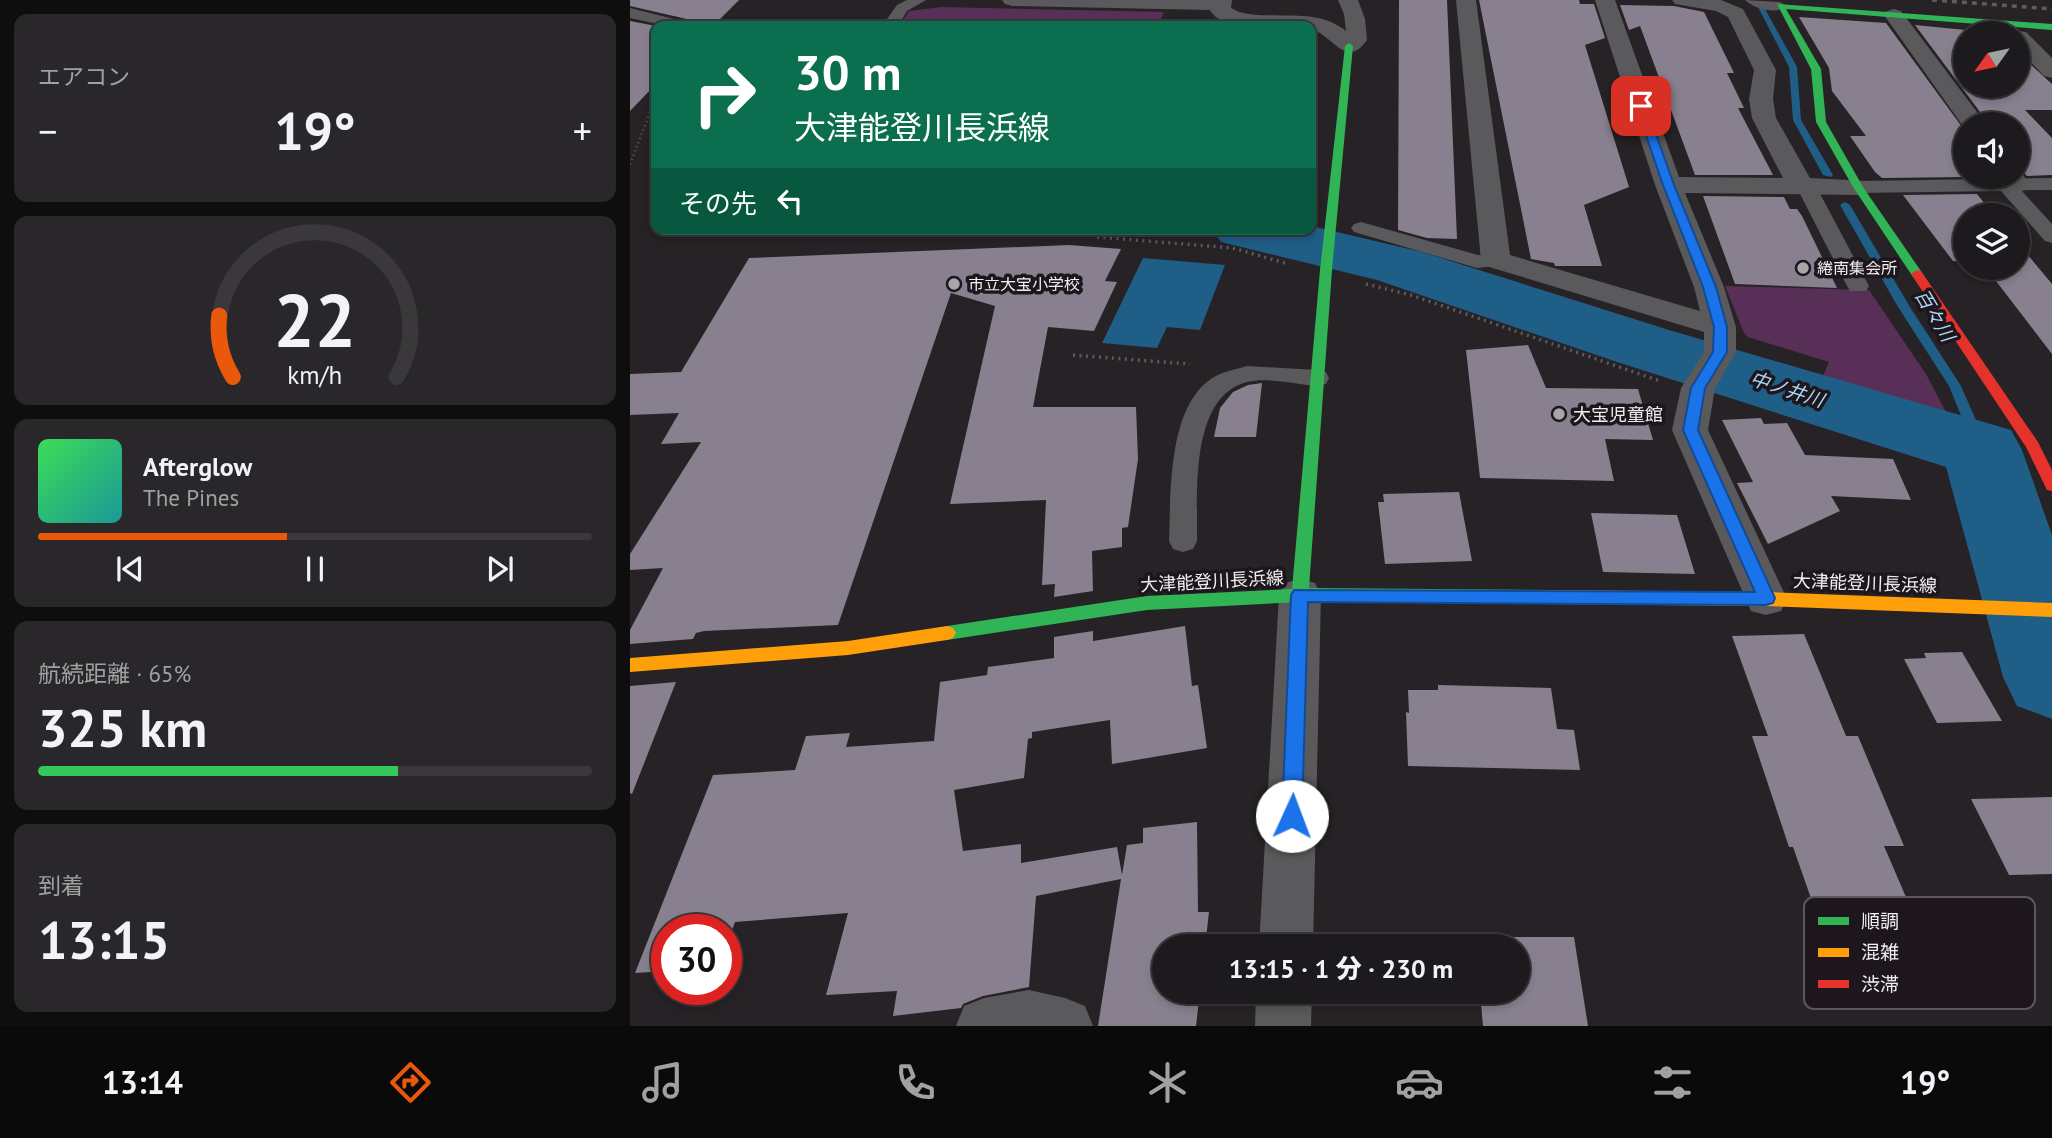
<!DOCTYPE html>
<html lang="ja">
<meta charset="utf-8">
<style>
body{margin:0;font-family:"PT Sans","Noto Sans JP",sans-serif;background:#292729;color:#f1f3f6;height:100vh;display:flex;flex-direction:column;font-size:26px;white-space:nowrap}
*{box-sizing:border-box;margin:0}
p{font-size:23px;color:#a0a1a3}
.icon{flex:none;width:38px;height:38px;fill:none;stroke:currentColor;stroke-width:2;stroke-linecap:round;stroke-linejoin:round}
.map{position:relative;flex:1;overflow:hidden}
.drawer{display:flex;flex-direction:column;gap:14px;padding:14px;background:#0f0e0f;width:630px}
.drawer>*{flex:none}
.banner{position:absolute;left:21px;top:21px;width:665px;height:214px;border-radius:14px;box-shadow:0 4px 10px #0003,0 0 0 2px #3a383b;background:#0b6e4f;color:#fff;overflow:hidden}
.needle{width:46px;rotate:237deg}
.controls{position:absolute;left:1323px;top:21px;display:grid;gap:14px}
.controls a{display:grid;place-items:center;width:77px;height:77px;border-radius:50%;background:#1c1a1c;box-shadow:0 4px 10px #0003,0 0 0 2px #3a383b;font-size:35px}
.speed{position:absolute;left:21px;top:914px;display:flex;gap:14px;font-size:35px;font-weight:700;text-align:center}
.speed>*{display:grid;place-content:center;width:91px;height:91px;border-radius:50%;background:#1c1a1c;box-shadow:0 4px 10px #0003,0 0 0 2px #3a383b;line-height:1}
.speed .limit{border:10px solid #d22;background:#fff;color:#111}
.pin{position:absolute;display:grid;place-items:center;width:60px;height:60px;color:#fff;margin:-30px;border-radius:14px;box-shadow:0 4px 10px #0006}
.me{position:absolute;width:77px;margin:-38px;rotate:2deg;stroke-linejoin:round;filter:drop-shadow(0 0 5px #0008)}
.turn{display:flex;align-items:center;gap:24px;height:147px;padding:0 28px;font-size:32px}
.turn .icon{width:91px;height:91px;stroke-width:2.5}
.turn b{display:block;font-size:49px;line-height:60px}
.then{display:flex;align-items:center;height:66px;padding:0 28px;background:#0003;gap:14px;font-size:26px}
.big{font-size:52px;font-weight:800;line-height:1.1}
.drawer .tile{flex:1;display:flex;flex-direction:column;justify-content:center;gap:10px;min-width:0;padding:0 24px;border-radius:14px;background:#292729}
.drawer .dial{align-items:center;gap:0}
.dial svg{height:182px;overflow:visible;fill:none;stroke:#3a383b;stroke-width:7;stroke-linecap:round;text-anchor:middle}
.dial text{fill:#f1f3f6;stroke:none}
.song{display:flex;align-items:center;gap:21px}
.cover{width:84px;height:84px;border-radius:10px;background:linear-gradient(135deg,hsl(130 70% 55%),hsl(180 70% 35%))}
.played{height:7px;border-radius:4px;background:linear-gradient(90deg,#ea580c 45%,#3a383b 45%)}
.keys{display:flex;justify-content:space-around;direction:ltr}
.heat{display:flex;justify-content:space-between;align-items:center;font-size:38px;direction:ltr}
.charge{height:10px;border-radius:5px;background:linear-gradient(90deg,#34c759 65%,#3a383b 0)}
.trip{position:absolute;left:522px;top:934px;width:378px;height:70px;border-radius:35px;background:#1c1a1c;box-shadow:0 4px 10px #0003,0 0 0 2px #3a383b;font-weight:800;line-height:70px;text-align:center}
.tab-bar{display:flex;height:112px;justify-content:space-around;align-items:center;background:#0b0a0b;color:#a0a1a3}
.tab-bar .icon{width:49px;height:49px}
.tab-bar .active{color:#ea580c}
.tab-bar b{font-size:32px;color:#f1f3f6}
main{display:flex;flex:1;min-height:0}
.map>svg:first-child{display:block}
.green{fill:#582f57}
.water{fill:#1f5e87}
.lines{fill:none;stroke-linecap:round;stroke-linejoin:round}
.stream{fill:#1f5e87;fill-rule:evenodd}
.river{fill:#1f5e87;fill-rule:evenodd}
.building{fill:#88808e}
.path-far1{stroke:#5c5b5d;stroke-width:2.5;stroke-dasharray:1 3.5;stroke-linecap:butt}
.path{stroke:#5c5b5d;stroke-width:3.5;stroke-dasharray:2 4.5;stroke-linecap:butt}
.lane{fill:#5a595b;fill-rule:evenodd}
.street{fill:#5a595b;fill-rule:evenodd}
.fast{fill:#30b455;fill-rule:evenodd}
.slow{fill:#ff9f0a;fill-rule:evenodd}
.jam{fill:#e5322d;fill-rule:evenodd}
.rail{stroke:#5d5c5d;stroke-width:3.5;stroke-dasharray:5 5;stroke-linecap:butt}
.route{fill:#1a73e8;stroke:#114b97;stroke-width:2}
.poi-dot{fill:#aaa5a9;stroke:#1d171d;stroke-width:2.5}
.labels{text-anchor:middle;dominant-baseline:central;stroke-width:7;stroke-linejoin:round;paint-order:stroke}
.far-poi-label{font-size:16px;fill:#f1ecf0;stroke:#1d171d;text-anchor:start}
.poi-label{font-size:18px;fill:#f1ecf0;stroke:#1d171d;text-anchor:start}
.street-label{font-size:18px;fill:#f1ecf0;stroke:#1d171d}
.water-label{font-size:19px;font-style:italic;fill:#acd4f4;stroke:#1d171d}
.key{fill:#1d171d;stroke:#5d575c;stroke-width:2}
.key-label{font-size:19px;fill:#f1ecf0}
</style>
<main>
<section class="drawer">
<div class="tile"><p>エアコン</p>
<div class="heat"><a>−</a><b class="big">19°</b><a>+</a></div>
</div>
<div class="tile dial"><svg viewBox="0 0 100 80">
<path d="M14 69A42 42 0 1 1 86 69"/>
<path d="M14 69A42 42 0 0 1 8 42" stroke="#ea580c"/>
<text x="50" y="56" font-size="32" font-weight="700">22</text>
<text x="50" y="72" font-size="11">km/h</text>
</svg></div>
<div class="tile">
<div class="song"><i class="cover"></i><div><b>Afterglow</b><p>The Pines</p></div></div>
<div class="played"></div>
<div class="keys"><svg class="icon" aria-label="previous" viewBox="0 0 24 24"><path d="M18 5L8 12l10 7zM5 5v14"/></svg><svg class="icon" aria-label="pause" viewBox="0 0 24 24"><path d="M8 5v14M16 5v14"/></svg><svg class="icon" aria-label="next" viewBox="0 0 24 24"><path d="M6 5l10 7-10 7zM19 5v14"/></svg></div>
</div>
<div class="tile"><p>航続距離 · 65%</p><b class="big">325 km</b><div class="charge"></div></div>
<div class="tile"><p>到着</p><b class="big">13:15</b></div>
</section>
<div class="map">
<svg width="1422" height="1026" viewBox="0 0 1422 1026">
<rect width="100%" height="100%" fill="#262225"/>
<path class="green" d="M311,7L534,12L528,26H269L279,11Z
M1095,286L1239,290L1296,374L1316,412L1312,415L1193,376L1199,362L1118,337L1114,333Z"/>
<path class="water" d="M513,258L595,265L570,330L537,327L527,348L472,343Z"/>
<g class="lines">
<path class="stream" d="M1128,7L1135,9L1167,67L1171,120L1203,175L1201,177L1193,175L1163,120L1159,67Z
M1215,202L1220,205L1280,307L1331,386L1359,450L1357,453L1352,455L1345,450L1319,386L1268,307L1210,205Z"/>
<path class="river" d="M681,226L792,252L1039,330L1381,430L1392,450L1422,535V719L1387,706L1373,677L1316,467L987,362L747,280L591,242L582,229H681Z"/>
</g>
<path class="building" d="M0,0H109L83,26H66L61,20L0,6Z
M769,0H817L827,239L797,238L768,230Z
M849,0H949L950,4H964L975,38L955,45L999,187L954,205L972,266H925L924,263L901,259Z
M990,5L1044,6L1074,12L1104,73H1097L1114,108H1108L1143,175H1065L1010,26L999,30Z
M1169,17L1256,23L1335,131V177L1252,178L1245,172L1220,136H1236L1202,91L1199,68Z
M0,21L26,26V84L0,111Z
M1285,25L1366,33H1335V86H1388V53L1422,84V110H1395L1422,138V175L1397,176L1388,167V124H1359Z
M1347,194L1364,215H1335V261H1323L1273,195Z
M1073,196L1154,197L1160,209H1167L1172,216L1207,288L1105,284Z
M1388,243L1422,284V354L1356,268H1388Z
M439,245L491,249L475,281L487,282L464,331L418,327L403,407H506L508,459L498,527L492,528V547L462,551L463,591L424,597L425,584L412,585L416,500L320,504L365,306L321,293L208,625L74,631L66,633L63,639L0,644V630L33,568L0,570V554L71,442L31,444L49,413L0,415V374L51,372L119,258Z
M898,345L916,388L1008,389L1023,440L975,439L984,481L850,478L836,350Z
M632,383L626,437H584L590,408L603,392L618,385Z
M1131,418L1134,424L1157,423L1175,455L1263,459L1281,500L1201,496L1210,511L1138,544L1107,483L1123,482L1092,420Z
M829,492L842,561L755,564L748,502H754L753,494Z
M961,513L1047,515L1065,574L973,572Z
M555,626L562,686L568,685L577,748L482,764L480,720L402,732V738L398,739L394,778L324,790L333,851L391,844V863L487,847L492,875L497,845L513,843V828L567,822L568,912H579L575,947H534V992H570L566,1026H468L491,879L406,896L399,987L353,996L333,1004L331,1008L263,1016L267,991L196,995L218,913L105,922L96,947V929H37V971L5,973L83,775L165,770L176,736L220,733L216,747L304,741L310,682L357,675L358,667L424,658V637L463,631V641Z
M1174,634L1216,736H1228L1274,846H1254L1285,918L1189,921L1163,847H1159L1122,736H1138L1102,636Z
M1332,652L1372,721L1307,723L1274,659L1296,658L1294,653Z
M46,682L2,794L0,793V686Z
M808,685L921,688L927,729L944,730L950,770L778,766L776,712L779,713L778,690H808Z
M1422,797V874L1379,875L1341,799Z
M845,937H944L958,1026H853L850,992H887V947H846Z"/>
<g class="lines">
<path class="path-far1" d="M0,164L26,97"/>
<path class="path" d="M467,237L603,248L658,264
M736,284L781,295L1030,381
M443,355L560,364"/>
<path class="lane" d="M277,0H296L277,11L268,26H252L267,5Z
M1115,0L1150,2L1157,6C1147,15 1124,9 1115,0Z
M0,8L60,23L63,26H37L0,18Z
M1422,178V190H1391L1422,224V243L1415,241L1371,191L1228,193L1218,187L1228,181Z
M1177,182L1187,188L1239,286L1236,291H1220L1217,286L1167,188Z
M731,222L848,255H874L877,260L874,265L847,268L724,232L721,228L724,224Z
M617,366L687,370L696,372L699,378L696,384L687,386C665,384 638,377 617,382C559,397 568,495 567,541L563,549L553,552L543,549L539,541C541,494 537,402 586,376C595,371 607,369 617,366Z"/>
<path class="street" d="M372,0H602L601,8L609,12C644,21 686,6 716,31L714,14L708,0H728L735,19L737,40C716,70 703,35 681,29V26C658,26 591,33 580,10L382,6L375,4Z
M826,0H846L880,255L1070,311L1064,287L1025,185L965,0H985L1049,177L1153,178L1122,118L1119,99L1124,70L1098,17L1086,11L1045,4L1042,0H1091L1113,9L1146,70L1143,99L1146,118L1180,178L1237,181L1241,187L1237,193L1228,195L1055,193L1094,287L1106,327V352L1085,388L1078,430L1157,599L1151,611L1136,615L1121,611L1042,430L1051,388L1074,352V332L856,266L851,260Z
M1264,9L1271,11L1356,124H1335V129L1254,15L1257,11Z
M1388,31L1396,32L1422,58V78L1414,76L1388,49V33H1380Z
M1388,170L1401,184L1397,190C1383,193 1377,189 1369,177H1388Z
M670,579L685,583L691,595L683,947H629L649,595L655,583Z
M399,990L435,998L455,1006L463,1026H326L334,1006L354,998Z
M626,992H682L681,1026H625Z"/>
<path class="fast" d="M1147,4L1422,24V30L1156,9L1191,69L1196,122L1233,187L1293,274L1291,277H1283L1223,187L1186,122L1181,69Z
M719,43L723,46L702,270L679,588L920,590L926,592L928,597L926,602H670L517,610L317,640L311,638L308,633L311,628L317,626L517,596L662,589L690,270L715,46Z"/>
<path class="slow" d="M920,590L1136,592L1422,603V617L1136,606L920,604L914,602L912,597L914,592Z
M317,626L323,628L326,633L323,638L317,640L218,655L0,672V658L218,641Z"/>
<path class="jam" d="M1287,270L1291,271L1408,442L1422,470V491L1417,490L1396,447L1281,274Z"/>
<path class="rail" d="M1302,0L1422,9"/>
</g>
<path class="route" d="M1011,103L1016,106L1044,185L1086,287L1097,327V352L1075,388L1068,430L1145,598L1143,603L1136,605L678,602L672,816L669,822L662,825L655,822L652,816L661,595L664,590L1125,592L1053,430L1061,388L1083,352L1084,327L1073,287L1033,185L1006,106Z"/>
<g class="poi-dot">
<circle cx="1173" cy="268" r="7"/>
<circle cx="324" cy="284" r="7"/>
<circle cx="929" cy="414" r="7"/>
</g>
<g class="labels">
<g class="far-poi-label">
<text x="1187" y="268">綣南集会所</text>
<text x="338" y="284">市立大宝小学校</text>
</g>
<g class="poi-label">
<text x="943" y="414">大宝児童館</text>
</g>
<g class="street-label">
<text transform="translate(582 581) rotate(-3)">大津能登川長浜線</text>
<text transform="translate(1235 583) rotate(2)">大津能登川長浜線</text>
</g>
<g class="water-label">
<text transform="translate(1305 315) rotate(59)">百々川</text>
<text transform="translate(1157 389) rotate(18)">中ノ井川</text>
</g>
</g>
<rect x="1174" y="897" width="231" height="112" rx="10" class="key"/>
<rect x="1188" y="917" width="31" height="8" fill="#30b455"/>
<rect x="1188" y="948" width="31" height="9" fill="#ff9f0a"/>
<rect x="1188" y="980" width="31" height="8" fill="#e5322d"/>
<g class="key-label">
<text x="1231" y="928">順調</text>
<text x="1231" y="959">混雑</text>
<text x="1231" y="991">渋滞</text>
</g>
</svg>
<div class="controls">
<a><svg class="needle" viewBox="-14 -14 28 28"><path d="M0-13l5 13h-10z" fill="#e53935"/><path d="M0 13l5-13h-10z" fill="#a0a1a3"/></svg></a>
<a><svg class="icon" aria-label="sound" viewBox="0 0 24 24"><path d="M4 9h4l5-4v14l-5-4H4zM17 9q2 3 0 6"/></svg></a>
<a><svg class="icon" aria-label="layers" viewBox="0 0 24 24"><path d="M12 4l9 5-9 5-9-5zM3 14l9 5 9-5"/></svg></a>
</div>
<div class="speed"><div class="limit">30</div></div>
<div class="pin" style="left:1011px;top:106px;background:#d93025"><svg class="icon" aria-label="arrive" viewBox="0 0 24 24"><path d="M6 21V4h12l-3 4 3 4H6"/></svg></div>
<svg class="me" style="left:662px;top:816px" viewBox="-20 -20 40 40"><circle r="19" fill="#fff"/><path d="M0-13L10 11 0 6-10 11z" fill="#1a73e8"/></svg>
<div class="trip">13:15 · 1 分 · 230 m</div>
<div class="banner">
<div class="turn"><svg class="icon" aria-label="right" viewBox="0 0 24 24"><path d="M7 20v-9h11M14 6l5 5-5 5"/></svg><div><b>30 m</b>大津能登川長浜線</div></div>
<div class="then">その先<svg class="icon" aria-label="left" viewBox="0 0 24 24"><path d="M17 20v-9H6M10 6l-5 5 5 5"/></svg></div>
</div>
</div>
</main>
<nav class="tab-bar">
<b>13:14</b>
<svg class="icon active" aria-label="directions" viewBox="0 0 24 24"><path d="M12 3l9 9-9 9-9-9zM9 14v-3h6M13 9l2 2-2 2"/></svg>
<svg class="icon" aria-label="music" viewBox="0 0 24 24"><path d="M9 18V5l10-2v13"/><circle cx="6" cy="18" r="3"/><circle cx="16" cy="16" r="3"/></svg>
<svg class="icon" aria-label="phone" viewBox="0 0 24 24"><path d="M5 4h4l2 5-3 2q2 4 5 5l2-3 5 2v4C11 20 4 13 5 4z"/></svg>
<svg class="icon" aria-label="climate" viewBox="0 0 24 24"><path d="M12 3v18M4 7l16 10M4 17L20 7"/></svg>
<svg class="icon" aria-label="car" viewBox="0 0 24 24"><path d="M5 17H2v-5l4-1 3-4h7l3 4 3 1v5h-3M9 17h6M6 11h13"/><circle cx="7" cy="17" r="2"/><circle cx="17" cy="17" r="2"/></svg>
<svg class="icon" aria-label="filters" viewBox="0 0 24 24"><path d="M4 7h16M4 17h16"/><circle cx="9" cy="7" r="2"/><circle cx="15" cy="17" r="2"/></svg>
<b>19°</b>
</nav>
